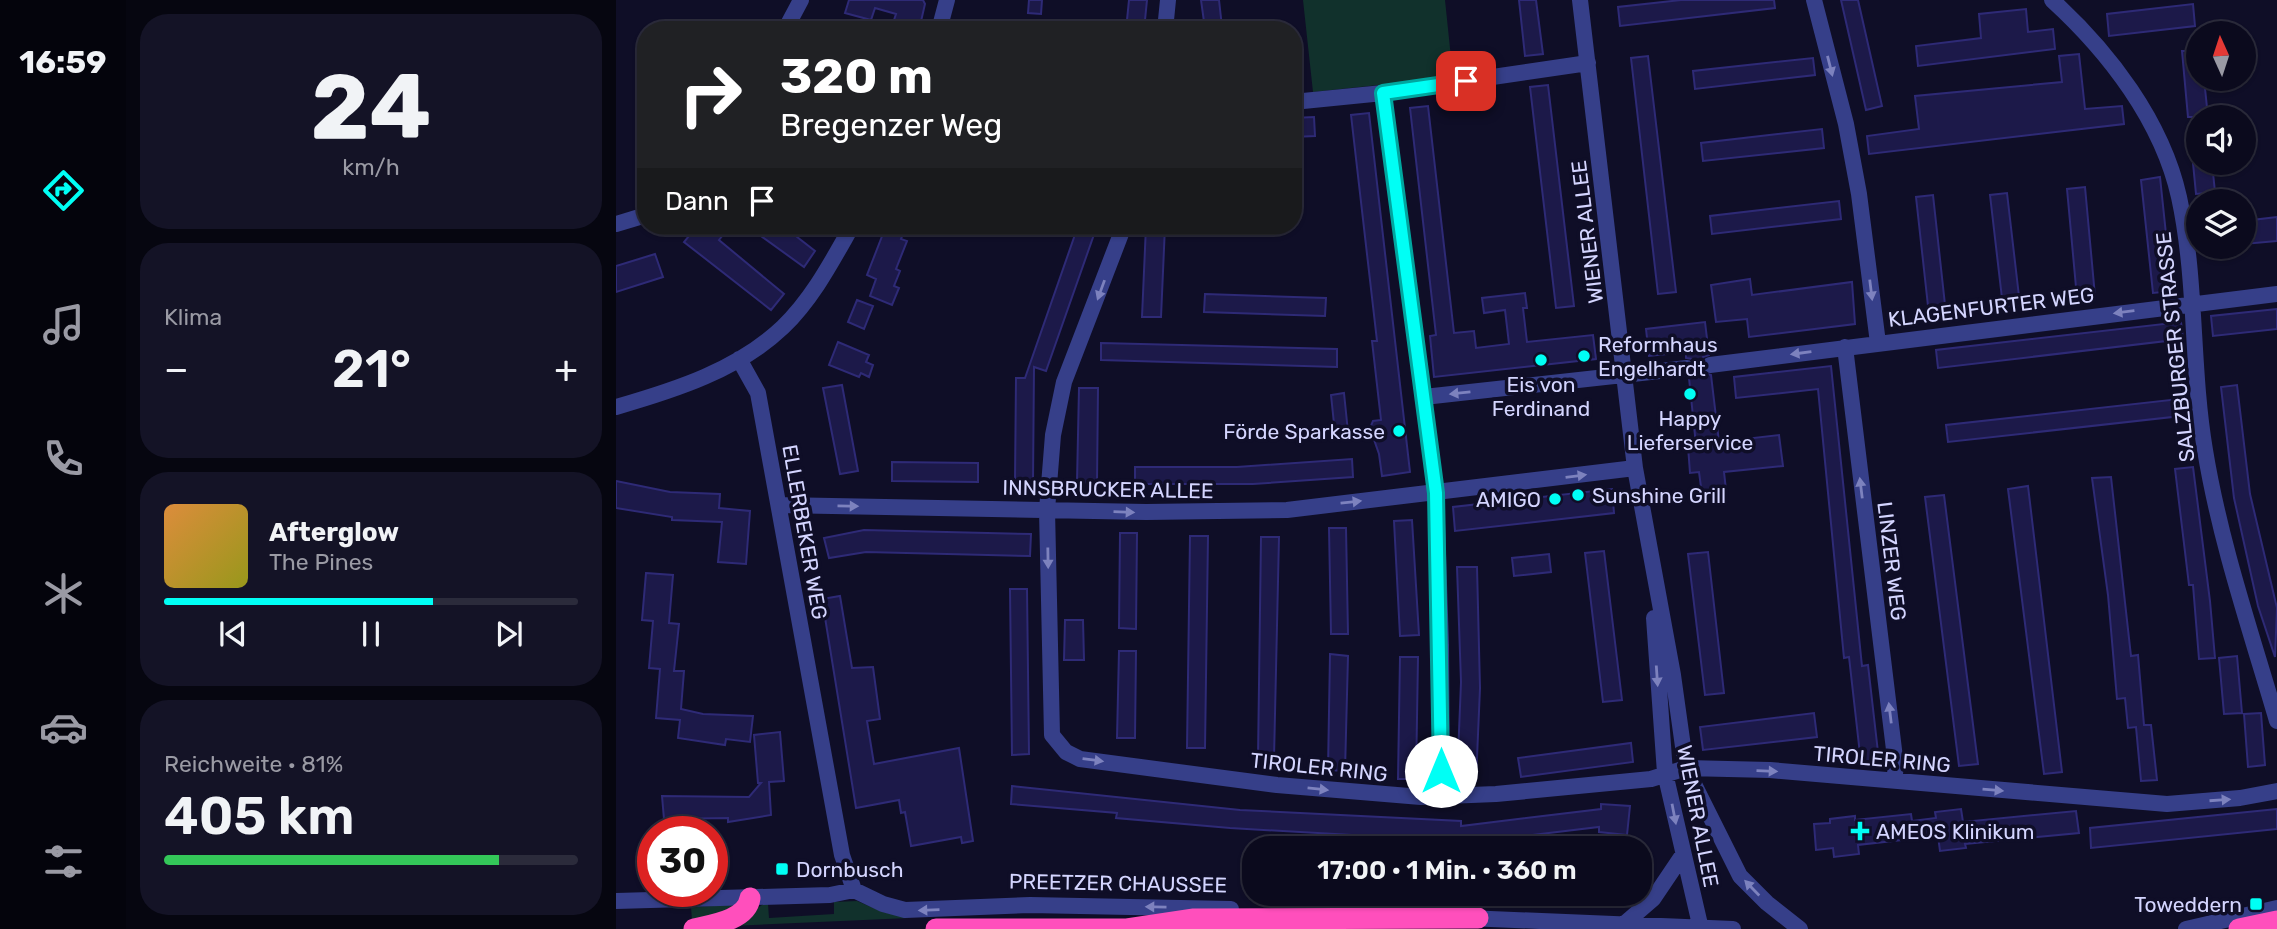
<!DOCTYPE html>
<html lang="de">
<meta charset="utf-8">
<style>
body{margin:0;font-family:Rubik,sans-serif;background:#141326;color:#f1f3f6;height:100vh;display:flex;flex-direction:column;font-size:26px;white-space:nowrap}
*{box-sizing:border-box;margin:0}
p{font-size:23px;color:#9a9aa4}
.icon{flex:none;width:38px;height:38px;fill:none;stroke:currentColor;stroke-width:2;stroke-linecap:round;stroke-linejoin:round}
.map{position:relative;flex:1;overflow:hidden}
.sheet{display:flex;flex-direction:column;gap:14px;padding:14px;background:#060610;width:490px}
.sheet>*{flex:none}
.top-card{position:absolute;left:21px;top:21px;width:665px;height:214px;border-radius:28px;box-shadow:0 2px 5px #0004,0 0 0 2px #2b2b3b;background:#202124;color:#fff;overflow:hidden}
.needle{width:46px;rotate:357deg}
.controls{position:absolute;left:1570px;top:21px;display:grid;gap:14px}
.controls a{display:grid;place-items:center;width:70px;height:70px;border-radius:50%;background:#0b0a1d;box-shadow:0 2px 5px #0004,0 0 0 2px #2b2b3b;font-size:35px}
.speed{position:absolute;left:21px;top:816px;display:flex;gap:14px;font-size:35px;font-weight:700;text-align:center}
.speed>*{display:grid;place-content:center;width:91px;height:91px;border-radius:50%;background:#0b0a1d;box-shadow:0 2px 5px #0004,0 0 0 2px #2b2b3b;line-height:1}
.speed .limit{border:10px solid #d22;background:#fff;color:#111}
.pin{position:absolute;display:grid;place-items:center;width:60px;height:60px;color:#fff;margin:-30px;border-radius:14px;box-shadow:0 4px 10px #0006}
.me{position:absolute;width:77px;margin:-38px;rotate:0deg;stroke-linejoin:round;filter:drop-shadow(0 0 5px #0008)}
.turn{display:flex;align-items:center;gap:24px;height:147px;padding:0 28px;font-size:32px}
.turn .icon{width:91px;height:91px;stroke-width:2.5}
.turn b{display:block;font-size:49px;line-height:60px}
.then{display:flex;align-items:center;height:66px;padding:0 28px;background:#0003;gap:14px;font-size:26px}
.big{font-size:52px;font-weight:600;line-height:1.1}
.sheet .tile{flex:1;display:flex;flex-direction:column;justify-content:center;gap:10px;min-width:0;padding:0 24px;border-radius:28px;background:#141326}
.sheet .dial{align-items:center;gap:0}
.dial b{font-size:91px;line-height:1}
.song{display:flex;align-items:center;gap:21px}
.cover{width:84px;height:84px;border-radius:10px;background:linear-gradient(135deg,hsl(30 70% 55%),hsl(60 70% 35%))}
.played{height:7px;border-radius:4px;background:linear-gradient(90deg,#00fff5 65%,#2b2b3b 65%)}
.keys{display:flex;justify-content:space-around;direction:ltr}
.heat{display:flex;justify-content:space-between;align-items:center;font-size:38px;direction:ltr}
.charge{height:10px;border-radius:5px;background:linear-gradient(90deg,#34c759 81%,#2b2b3b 0)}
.trip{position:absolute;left:626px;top:836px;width:410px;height:70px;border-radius:28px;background:#0b0a1d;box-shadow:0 2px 5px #0004,0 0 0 2px #2b2b3b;font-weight:600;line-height:70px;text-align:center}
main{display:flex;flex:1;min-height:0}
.dock{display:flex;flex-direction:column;width:126px;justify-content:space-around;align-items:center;background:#04040c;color:#9a9aa4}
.dock .icon{width:49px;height:49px}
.dock .active{color:#00fff5}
.dock b{font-size:32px;color:#f1f3f6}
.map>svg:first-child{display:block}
.green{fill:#11312c}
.building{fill:#1c1949;stroke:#2e2a76;stroke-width:2}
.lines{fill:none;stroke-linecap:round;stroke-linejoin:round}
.minor{stroke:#363f89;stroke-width:16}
.highway{stroke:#ff4fbc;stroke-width:21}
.oneway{fill:#7d82be}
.route-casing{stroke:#00a69f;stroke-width:18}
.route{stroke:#00fff5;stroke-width:12}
.poi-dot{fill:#00fff5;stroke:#0f0e27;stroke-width:2.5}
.labels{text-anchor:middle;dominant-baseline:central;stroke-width:7;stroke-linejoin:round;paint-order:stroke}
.street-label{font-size:21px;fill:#d4d5ff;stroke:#0f0e27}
.poi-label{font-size:21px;fill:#d4d5ff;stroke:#0f0e27;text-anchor:start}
</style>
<main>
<nav class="dock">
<b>16:59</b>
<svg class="icon active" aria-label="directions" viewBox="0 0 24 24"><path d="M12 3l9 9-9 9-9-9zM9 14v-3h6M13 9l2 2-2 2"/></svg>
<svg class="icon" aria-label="music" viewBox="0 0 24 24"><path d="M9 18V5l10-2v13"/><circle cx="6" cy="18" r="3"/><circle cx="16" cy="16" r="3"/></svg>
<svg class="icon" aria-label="phone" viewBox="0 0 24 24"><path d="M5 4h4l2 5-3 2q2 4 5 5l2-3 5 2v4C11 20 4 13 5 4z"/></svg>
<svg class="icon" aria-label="climate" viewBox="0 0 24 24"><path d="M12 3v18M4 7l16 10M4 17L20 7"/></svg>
<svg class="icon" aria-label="car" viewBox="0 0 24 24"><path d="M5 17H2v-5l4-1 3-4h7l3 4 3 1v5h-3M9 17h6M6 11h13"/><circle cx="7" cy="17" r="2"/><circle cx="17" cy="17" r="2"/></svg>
<svg class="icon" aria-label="filters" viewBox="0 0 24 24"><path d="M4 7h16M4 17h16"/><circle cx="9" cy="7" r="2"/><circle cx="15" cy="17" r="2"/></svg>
</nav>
<section class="sheet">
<div class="tile dial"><b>24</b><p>km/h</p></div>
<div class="tile"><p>Klima</p>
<div class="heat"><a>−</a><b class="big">21°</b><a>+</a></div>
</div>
<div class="tile">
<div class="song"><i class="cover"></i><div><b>Afterglow</b><p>The Pines</p></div></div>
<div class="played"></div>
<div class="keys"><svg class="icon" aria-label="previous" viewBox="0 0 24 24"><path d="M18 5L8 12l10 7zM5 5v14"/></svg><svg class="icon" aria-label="pause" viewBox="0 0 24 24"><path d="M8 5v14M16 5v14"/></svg><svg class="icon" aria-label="next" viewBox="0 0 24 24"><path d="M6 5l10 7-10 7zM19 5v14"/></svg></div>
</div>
<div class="tile"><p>Reichweite · 81%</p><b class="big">405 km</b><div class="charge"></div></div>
</section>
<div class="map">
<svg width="1661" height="929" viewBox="0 0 1661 929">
<rect width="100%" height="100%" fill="#0f0e27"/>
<path class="green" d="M687,0H829L837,77L697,92Z
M241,901L267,912L293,918L115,926L146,905L152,904L153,918L218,914V902Z
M120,905L121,909L76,920L75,907Z"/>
<path class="building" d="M233,0H307L309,4L303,30H281L284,22L278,20L280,14L259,8L255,20L229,13Z
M413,0H426L425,14L412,13Z
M513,0H531L528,30H510Z
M585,0H603L606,27L589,29Z
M903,0H920L927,54L909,56Z
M1065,0H1158L1159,8L1004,26L1002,7Z
M1225,0H1242L1266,106L1250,110Z
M1577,4L1579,26L1493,36L1491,14Z
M1410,9L1412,32L1437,29L1439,49L1302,66L1300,46L1365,38L1363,14Z
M1566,51H1582V79H1588L1592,117H1572Z
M1463,54L1469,109L1506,106L1508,124L1253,154L1251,136L1303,129L1299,96L1446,82L1443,56Z
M1032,56L1060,292L1042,294L1015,58Z
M1197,58L1199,75L1079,89L1077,71Z
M932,85L958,306L940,308L914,87Z
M812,106L838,333L858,331L860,348L893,344L889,310L868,313L866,298L909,293L911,308H907L911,342L977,335L980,359L818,377L814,336L820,335L794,108Z
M753,113L794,472L766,476L763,454L754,428L757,421L765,420L756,341H761L735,115Z
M698,117L699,136L677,137V118Z
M1206,129L1208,148L1087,161L1085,143Z
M1577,163H1596L1599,192L1580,194Z
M1544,177L1556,291L1537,293L1525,180Z
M1469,187L1479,296L1461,298L1451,189Z
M1391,193L1404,305L1387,307L1374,195Z
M1317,195L1330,314L1313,315L1300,197Z
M1223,201L1225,219L1096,234L1094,216Z
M1661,217V241L1628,244V221Z
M81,226H114L103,240L168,294L155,310L68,242Z
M131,226H167L199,251L188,267Z
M270,226L289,229L285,239L291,241L280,269L284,271L278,286L283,288L276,305L254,296L260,279L251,275Z
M462,226H481L430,371L418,367L417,482L399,481L400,378H409Z
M530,226H549L545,317H526Z
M39,254L47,277L0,292V266Z
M1134,279L1136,295L1236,282L1239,324L1133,337L1131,319L1100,322L1095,285Z
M589,294L710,298L709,316L588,312Z
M241,300L257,306L248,329L232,322Z
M1661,309V329L1597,336L1595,316Z
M1089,322L1093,355L1087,357L1084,366L1086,372L1095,375L1103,442L1163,435L1167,466L1108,472L1111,499L1087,502L1083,472L1074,473L1072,446L1080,445L1073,378L1080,373L1081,366L1076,359L1070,358V352L1033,356L1030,329Z
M1565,322L1567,339L1322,368L1320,350Z
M222,342L253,355L250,362L257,365L253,377L245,373L243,377L213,365Z
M485,343L721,349V367L485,360Z
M1215,366L1246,666L1252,665L1263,761L1245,763L1233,657L1228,658L1202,389L1120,398L1118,377Z
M226,385L242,471L224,474L207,388Z
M1621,385L1634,494L1661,608L1659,657L1642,606L1618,498L1605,387Z
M463,388H482L481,483L461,482Z
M728,393L732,432L719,433L715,395Z
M1572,398L1574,415L1332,442L1330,425Z
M736,459L737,477L637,484H519V467H621Z
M276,462L362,463V482L276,481Z
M1577,467L1594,601L1599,658L1583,659L1577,585H1573L1559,469Z
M1495,477L1515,656L1522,655L1528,725H1535L1541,780L1525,781L1520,727L1512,728L1509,698L1501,699L1492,595L1476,478Z
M0,481L54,492L104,494L103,508L134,511L130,564L102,562L106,522L56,520V517L0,508Z
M1412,486L1446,772L1428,774L1392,489Z
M996,489L998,513L839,531L837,507Z
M1328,495L1362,764L1343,766L1309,497Z
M796,520L803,635L784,636L778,521Z
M713,528H730L732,634H715Z
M248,530L415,534L414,556L250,552L213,558L208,538Z
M504,533H521L520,629L503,628Z
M574,536H592L589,748H571Z
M645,537H663L658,758H642Z
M988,551L1006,700L987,702L969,553Z
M1092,552L1108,693L1089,695L1072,554Z
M933,554L935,572L898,576L896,558Z
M841,567H861L864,688L860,781H841L845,682Z
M30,573L57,575L53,623L63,624L58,671H68L65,709L87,714L137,716L134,742L110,739L109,745L62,738L64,720L40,718L44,669L33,668L37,621L26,620Z
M394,589H411L413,754L396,755Z
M224,596L236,668L257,667L264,719L251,721L258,764L343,748L357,841L346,843L345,837L295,846L289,812L285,813L283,800L240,808L206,599Z
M449,620H467L468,660H448Z
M503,651H520L519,738H501Z
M714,654L732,656L729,771L712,770Z
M1621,656L1626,713L1608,714L1603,658Z
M784,657H802L800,779H782Z
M1198,713L1201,737L1087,750L1084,727Z
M1645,713L1649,765L1632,767L1628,714Z
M164,732L168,781L153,782L155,815L112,822V818L48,819L46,796L133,797L145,783H142L138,735Z
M1015,743L1017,762L905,777L902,758Z
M396,786L624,810L845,821V826L985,809V804L1014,806L1011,835L983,832V827L858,842L614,828L500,818L501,813L395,804Z
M1345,809L1347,822L1460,811L1463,833L1349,844L1350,848L1324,851L1322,836L1242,845L1243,854L1218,857L1217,848L1200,850L1198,824L1214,823V819L1239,816V820L1295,814L1296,821L1320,818L1319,812Z
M1661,809V829L1475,848L1474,828Z"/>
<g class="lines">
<path class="minor" d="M964,0L1019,468L1057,675L1070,768L1124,876L1151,903L1184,929
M1198,0L1230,124L1243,194L1262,343
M1436,0C1493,52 1546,121 1563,197C1581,280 1575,367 1589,450C1604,542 1635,632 1661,721
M169,30L185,0
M323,30L331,0
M549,30L552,0
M767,93L820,493L825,645L826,797
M677,102L767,93L972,63
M0,224L30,215
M508,226L448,382L437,435L431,510L436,735L450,752L464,759L661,785L805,797L880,794L1035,779L1070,768L1154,770L1551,804L1624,798L1661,791
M1229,347L1280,766L1278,781
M123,359L142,393L226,855L238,890
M1094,365L1661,294
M808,397L1071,368
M0,407C59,390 122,370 167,327C197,298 216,261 236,226
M163,505L530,512L671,510L1019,468
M1038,618L1049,773L1085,929
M0,901L214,895L238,890L267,904L289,910L414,905L615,909
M851,918L1117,929
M1008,924L1037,899L1066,856
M1570,929L1661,908"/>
<path class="highway" d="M78,929C96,925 131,920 134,898
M320,929H521
M511,929L578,919L862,918
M1623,929L1661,921"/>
</g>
<defs><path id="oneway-solid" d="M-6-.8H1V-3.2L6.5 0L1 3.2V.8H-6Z" transform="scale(1.75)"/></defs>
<g class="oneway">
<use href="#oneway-solid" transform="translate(1214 66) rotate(76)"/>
<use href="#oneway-solid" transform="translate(485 290) rotate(110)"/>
<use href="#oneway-solid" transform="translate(1255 290) rotate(83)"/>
<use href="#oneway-solid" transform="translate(1508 312) rotate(173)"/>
<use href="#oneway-solid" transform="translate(1185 353) rotate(172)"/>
<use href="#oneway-solid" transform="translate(844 393) rotate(174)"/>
<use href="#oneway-solid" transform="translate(960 476) rotate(-7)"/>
<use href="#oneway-solid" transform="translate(1245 488) rotate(-97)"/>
<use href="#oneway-solid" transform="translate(735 502) rotate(-6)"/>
<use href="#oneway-solid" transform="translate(232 506) rotate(1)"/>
<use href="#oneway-solid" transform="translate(508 512) rotate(2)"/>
<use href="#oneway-solid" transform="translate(432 558) rotate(89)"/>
<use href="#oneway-solid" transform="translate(1041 676) rotate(86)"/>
<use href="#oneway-solid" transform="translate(1274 713) rotate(-97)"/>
<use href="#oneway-solid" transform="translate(477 760) rotate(7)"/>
<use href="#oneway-solid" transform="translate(1151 771) rotate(2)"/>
<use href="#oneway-solid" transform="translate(702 789) rotate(6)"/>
<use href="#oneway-solid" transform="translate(1377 790) rotate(5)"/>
<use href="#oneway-solid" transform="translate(1604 800) rotate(-4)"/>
<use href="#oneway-solid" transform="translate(1058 814) rotate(79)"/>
<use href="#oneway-solid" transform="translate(1136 888) rotate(-134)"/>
<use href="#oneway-solid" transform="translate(540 907) rotate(-179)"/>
<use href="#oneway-solid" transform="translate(313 910) rotate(178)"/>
</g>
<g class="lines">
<g class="route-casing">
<path id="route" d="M825,771L820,493L767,93L850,81"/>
</g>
<use href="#route" class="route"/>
</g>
<g class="poi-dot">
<circle cx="968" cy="356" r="7"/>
<circle cx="925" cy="360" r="7"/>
<circle cx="1074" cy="394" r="7"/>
<circle cx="783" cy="431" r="7"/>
<circle cx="962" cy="495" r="7"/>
<circle cx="939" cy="499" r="7"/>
<path d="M1240.5 820.5h7v7h7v7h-7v7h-7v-7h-7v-7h7z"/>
<rect x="159" y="862" width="14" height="14" rx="3.5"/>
<rect x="1633" y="897" width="14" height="14" rx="3.5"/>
</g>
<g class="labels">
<g class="street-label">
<text transform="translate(971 232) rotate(-97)">WIENER ALLEE</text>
<text transform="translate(1375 307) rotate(-7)">KLAGENFURTER WEG</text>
<text transform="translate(1559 347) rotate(-96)">SALZBURGER STRASSE</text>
<text transform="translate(492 489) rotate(1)">INNSBRUCKER ALLEE</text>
<text transform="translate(189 532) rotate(80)">ELLERBEKER WEG</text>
<text transform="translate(1276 561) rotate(83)">LINZER WEG</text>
<text transform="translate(1266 759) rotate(5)">TIROLER RING</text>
<text transform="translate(703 767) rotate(6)">TIROLER RING</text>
<text transform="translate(1082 816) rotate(79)">WIENER ALLEE</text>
<text transform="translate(502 883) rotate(1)">PREETZER CHAUSSEE</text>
</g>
<g class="poi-label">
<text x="982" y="344">Reformhaus<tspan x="982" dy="24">Engelhardt</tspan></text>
<text x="925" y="384" text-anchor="middle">Eis von<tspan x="925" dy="24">Ferdinand</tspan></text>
<text x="1074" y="418" text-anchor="middle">Happy<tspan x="1074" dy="24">Lieferservice</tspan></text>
<text x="769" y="431" text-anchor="end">Förde Sparkasse</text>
<text x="976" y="495">Sunshine Grill</text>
<text x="925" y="499" text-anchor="end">AMIGO</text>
<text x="1260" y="831">AMEOS Klinikum</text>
<text x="180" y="869">Dornbusch</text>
<text x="1626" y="904" text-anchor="end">Toweddern</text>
</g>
</g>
</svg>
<div class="controls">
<a><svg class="needle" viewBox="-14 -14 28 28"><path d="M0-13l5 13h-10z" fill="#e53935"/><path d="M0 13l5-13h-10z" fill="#9a9aa4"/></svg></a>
<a><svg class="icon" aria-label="sound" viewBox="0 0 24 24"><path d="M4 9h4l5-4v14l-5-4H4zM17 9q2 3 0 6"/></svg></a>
<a><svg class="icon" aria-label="layers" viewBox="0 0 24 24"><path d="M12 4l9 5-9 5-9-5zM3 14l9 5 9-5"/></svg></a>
</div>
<div class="speed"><div class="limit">30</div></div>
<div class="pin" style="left:850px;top:81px;background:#d93025"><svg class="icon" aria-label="arrive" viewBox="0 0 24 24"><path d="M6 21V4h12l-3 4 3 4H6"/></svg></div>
<svg class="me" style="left:825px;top:771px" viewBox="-20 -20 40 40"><circle r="19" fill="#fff"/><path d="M0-13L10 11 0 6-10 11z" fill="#00fff5"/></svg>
<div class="trip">17:00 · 1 Min. · 360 m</div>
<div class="top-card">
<div class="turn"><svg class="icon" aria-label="right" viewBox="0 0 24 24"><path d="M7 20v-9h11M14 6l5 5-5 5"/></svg><div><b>320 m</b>Bregenzer Weg</div></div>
<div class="then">Dann<svg class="icon" aria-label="arrive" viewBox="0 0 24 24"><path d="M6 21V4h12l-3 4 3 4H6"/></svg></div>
</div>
</div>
</main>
